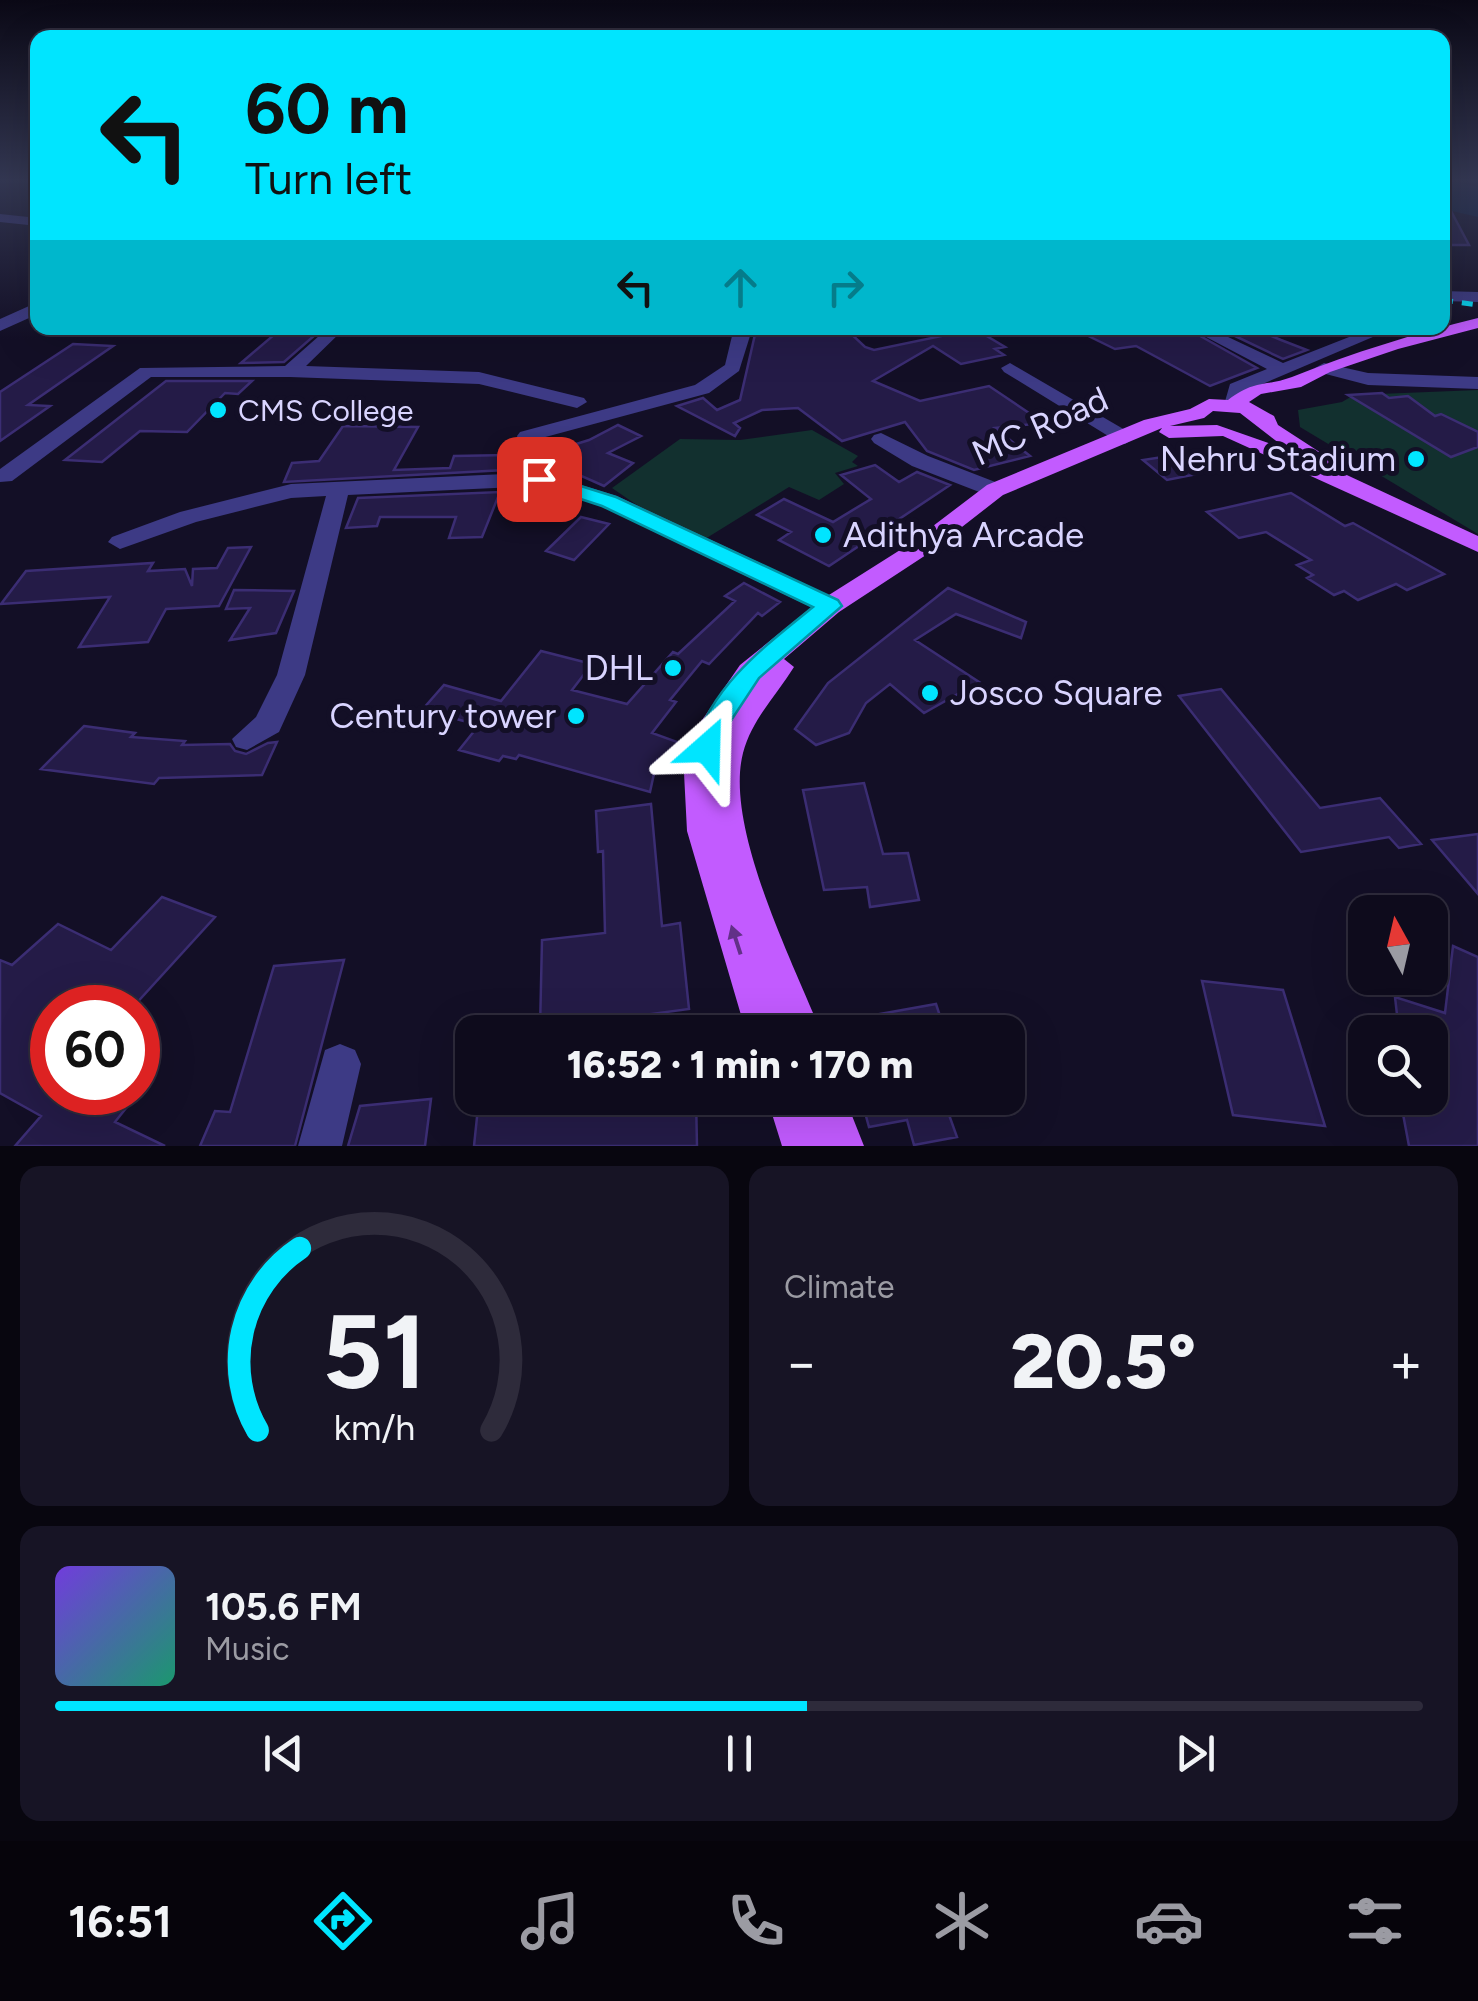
<!DOCTYPE html>
<meta charset="utf-8">
<style>
body{margin:0;font-family:Figtree,sans-serif;background:#171425;color:#f1f3f6;height:100vh;display:flex;flex-direction:column;font-size:38px;white-space:nowrap}
*{box-sizing:border-box;margin:0}
p{font-size:32px;color:#9b9ba3}
.icon{flex:none;width:55px;height:55px;fill:none;stroke:currentColor;stroke-width:2;stroke-linecap:round;stroke-linejoin:round}
.map{position:relative;height:1146px;overflow:hidden}
.details{display:flex;flex-direction:column;gap:20px;padding:20px;background:#08060f;flex:1}
.details>*{flex:none}
.top-card{position:absolute;left:30px;top:30px;width:1420px;height:305px;border-radius:20px;box-shadow:0 10px 40px #0002,0 0 0 2px #2e2b3b;background:#00e5ff;color:#111;overflow:hidden}
.needle{width:65px;rotate:352deg}
.buttons{position:absolute;left:1348px;top:895px;display:grid;gap:20px}
.buttons a{display:grid;place-items:center;width:100px;height:100px;border-radius:20px;background:#0e0b1c;box-shadow:0 10px 40px #0002,0 0 0 2px #2e2b3b;font-size:50px}
.speed{position:absolute;left:30px;top:985px;display:flex;gap:20px;font-size:50px;font-weight:700;text-align:center}
.speed>*{display:grid;place-content:center;width:130px;height:130px;border-radius:50%;background:#0e0b1c;box-shadow:0 10px 40px #0002,0 0 0 2px #2e2b3b;line-height:1}
.speed .limit{border:15px solid #d22;background:#fff;color:#111}
.pin{position:absolute;display:grid;place-items:center;width:85px;height:85px;color:#fff;margin:-42px;border-radius:20px;box-shadow:0 5px 15px #0006}
.me{position:absolute;width:110px;margin:-55px;rotate:25deg;stroke-linejoin:round;filter:drop-shadow(0 0 8px #0008)}
.turn{display:flex;align-items:center;gap:35px;height:210px;padding:0 50px;font-size:45px}
.turn .icon{width:130px;height:130px;stroke-width:2.5}
.turn b{display:block;font-size:70px;line-height:85px}
.lanes{display:flex;align-items:center;height:95px;padding:0 50px;background:#0003;justify-content:center;gap:50px;direction:ltr}
.lanes .off{opacity:.35}
.big{font-size:75px;font-weight:800;line-height:1.1}
.details .tile{flex:1;display:flex;flex-direction:column;justify-content:center;gap:15px;min-width:0;padding:0 35px;border-radius:20px;background:#171425}
.details .dial{align-items:center;gap:0}
.dial svg{height:260px;overflow:visible;fill:none;stroke:#2e2b3b;stroke-width:7;stroke-linecap:round;text-anchor:middle}
.dial text{fill:#f1f3f6;stroke:none}
.song{display:flex;align-items:center;gap:30px}
.cover{width:120px;height:120px;border-radius:15px;background:linear-gradient(135deg,hsl(260 70% 55%),hsl(160 70% 35%))}
.played{height:10px;border-radius:5px;background:linear-gradient(90deg,#00e5ff 55%,#2e2b3b 55%)}
.keys{display:flex;justify-content:space-around;direction:ltr}
.heat{display:flex;justify-content:space-between;align-items:center;font-size:55px;direction:ltr}
.details .tiles{flex:1;display:grid;gap:20px;grid-template-columns:1fr 1fr}
.tile:last-child{grid-column:span 2}
.trip{position:absolute;left:455px;top:1015px;width:570px;height:100px;border-radius:20px;background:#0e0b1c;box-shadow:0 10px 40px #0002,0 0 0 2px #2e2b3b;font-weight:800;line-height:100px;text-align:center}
.menu{display:flex;height:160px;justify-content:space-around;align-items:center;background:#06040b;color:#9b9ba3}
.menu .icon{width:70px;height:70px}
.menu .active{color:#00e5ff}
.menu b{font-size:45px;color:#f1f3f6}
.map>svg:first-child{display:block}
.green{fill:#12302f}
.water{fill:#0a1f44}
.building{fill:#241b47;stroke:#3b2d73;stroke-width:2.5}
.lines{fill:none;stroke-linecap:round;stroke-linejoin:round}
.minor{fill:#3d3a85;fill-rule:evenodd}
.major{fill:#c25bff;fill-rule:evenodd}
.rail{stroke:#00e5ff;stroke-width:5;stroke-dasharray:11 9;stroke-linecap:butt}
.oneway{fill:#623188}
.route{fill:#00e5ff;stroke:#0095a6;stroke-width:2.5}
.poi-dot{fill:#00e5ff;stroke:#130f26;stroke-width:4}
.labels{text-anchor:middle;dominant-baseline:central;stroke-width:10;stroke-linejoin:round;paint-order:stroke}
.far-poi-label{font-size:30px;fill:#d9d4ff;stroke:#130f26;text-anchor:start}
.street-label{font-size:35px;fill:#d9d4ff;stroke:#130f26}
.poi-label{font-size:35px;fill:#d9d4ff;stroke:#130f26;text-anchor:end}
</style>
<div class="map">
<svg width="1478" height="1146" viewBox="0 0 1478 1146">
<rect width="100%" height="100%" fill="#130f26"/>
<path class="green" d="M1478,390V534L1300,427L1298,410L1342,402L1354,395Z
M812,430L858,456L852,462L858,466L835,473L844,484L819,500L789,487L705,539L647,512L612,488L680,439L740,440Z"/>
<path class="water" d="M1443,179L1478,187V217L1443,209Z"/>
<path class="building" d="M1442,194L1469,245H1442Z
M282,328H323L284,362L241,363Z
M764,328H845L865,347L874,350L975,329L1005,347L995,349L1004,355L961,364L933,346L873,381L920,401L989,386L1044,423L995,428L1030,456L974,470L927,451L905,422L842,441L798,408L762,410L734,423L740,428L735,436L677,406L703,398L717,410L740,400L756,330Z
M1072,328H1186L1257,368L1210,386L1136,346L1115,349Z
M1257,330L1281,340L1307,350L1283,359L1235,336Z
M73,344L113,346L28,405L50,406L0,441V392Z
M166,381H252L238,394L225,393L187,432L140,431L102,462L65,460Z
M1382,393L1389,398L1408,396L1435,416L1441,414L1478,432V447L1451,457L1348,395Z
M618,425L641,436L608,453L633,463L604,486L570,471L578,467L554,451L589,440Z
M343,426L418,427L394,470L450,468L454,456L509,455L505,470L284,482L292,463L319,461Z
M1201,451L1258,462L1167,480L1143,460Z
M875,465L899,482L917,472L950,485L829,566L779,540L791,532L757,515L784,499L833,522L871,499L841,475Z
M500,492L482,537L449,538L456,517H380L377,526L346,528L358,498Z
M1291,493L1345,526L1353,523L1444,574L1407,590L1396,584L1358,600L1344,591L1334,595L1307,578L1313,575L1297,565L1311,560L1266,532L1239,538L1207,512Z
M581,517L609,524L574,560L546,551Z
M251,547L219,606L166,609L148,642L79,647L110,597L1,604L26,571L153,563L148,571L185,569L192,586L193,569L217,568L228,548Z
M744,583L780,602L762,616L758,613L709,664L702,661L670,700L676,702L652,733L680,743L665,763L657,760L650,792L519,755L516,759L503,756L499,761L459,750L479,725L422,710L444,685L501,701L541,651L592,664L572,690L627,704L673,652L678,654L735,601L725,596Z
M948,588L1026,622L1021,638L956,614L915,640L979,682L924,713L890,684L866,703L849,733L816,745L795,729L828,683Z
M234,590L294,591L276,633L230,640L250,608L226,609Z
M1221,689L1320,808L1380,798L1421,844L1399,848L1389,837L1301,852L1179,696Z
M84,726L135,733L131,737L185,741L182,745L230,744L235,751L246,754L268,743L277,742L262,775L159,778L154,784L41,769Z
M864,783L883,854L908,853L919,900L870,907L867,887L824,890L803,790Z
M651,804L662,926L680,923L689,1009L540,1029L542,940L605,933L603,851L598,852L596,811Z
M1478,834V894L1432,840Z
M162,897L215,917L132,1008H52V1092H100L130,1103L115,1122L165,1146H15L41,1116L0,1093V960L12,965L58,924L111,950Z
M1453,946L1478,957V1146H1409L1400,1098H1430V1032H1399L1395,997L1445,1013Z
M344,960L295,1146H200L215,1111L230,1112L274,966Z
M1202,981L1283,990L1325,1126L1233,1115Z
M936,1004L943,1025L920,1029L922,1032H836L835,1022Z
M479,1098H696L697,1146H474Z
M861,1098H943L957,1137L914,1145L907,1120L869,1127Z
M431,1099L425,1146H348L360,1106Z"/>
<g class="lines">
<path class="minor" d="M0,214L38,218V226L0,222Z
M1442,291L1478,292V302L1442,301Z
M38,302V314L0,331V319Z
M328,328H345L306,366L479,372L584,398L587,402L577,408L479,384L290,377H151L12,481L0,482V469L140,368L285,366Z
M728,328H744L750,336L739,371L709,393L538,439L549,475L617,496L839,600L843,606L839,612H821L601,506L538,486L348,495L305,675L279,732L247,750L236,747L232,739L256,717L277,675L326,496L291,498L196,522L120,549L108,542L112,537L180,512L291,484L526,473L517,436L520,432L695,385L725,365L732,336Z
M1189,328H1209L1283,363L1372,328H1394L1246,391L1244,405L1234,411L1224,405L1230,384L1267,369Z
M1010,363L1132,434L1135,438L1125,444L1118,442L1004,372L1001,368Z
M1324,363L1368,373L1478,377V389L1368,385L1318,372L1315,368Z
M881,433L928,456L1003,485L1006,490L995,497L987,495L912,466L874,443L871,439L874,435Z
M340,1044L355,1050L361,1064L342,1146H298L325,1050Z"/>
<path class="major" d="M1478,318V328L1398,349L1330,372L1301,387L1261,394L1249,402L1274,416L1278,425L1335,462L1336,470L1478,536V552L1223,436L1169,438L1159,432L1162,428L1003,495L926,555L839,612L784,659L794,667C776,696 752,719 743,753C724,827 793,962 821,1032H746L687,831L684,773L700,723L740,665L821,600L908,545L987,485L1144,420L1190,409L1209,399L1228,400C1256,379 1265,387 1292,377C1354,352 1414,334 1478,318ZM1213,411L1240,413L1288,450L1217,425L1170,426L1204,418Z
M767,1098H845L864,1146H782Z"/>
<path class="rail" d="M1442,300L1478,305"/>
</g>
<defs><path id="oneway-solid" d="M-6-.8H1V-3.2L6.5 0L1 3.2V.8H-6Z" transform="scale(2.5)"/></defs>
<use class="oneway" href="#oneway-solid" transform="translate(736 940) rotate(-108)"/>
<linearGradient id="sky" x2="0" y2="1"><stop stop-color="#0a0815"/><stop offset="0.53" stop-color="#333752"/><stop offset="1" stop-color="#333752" stop-opacity="0"/></linearGradient>
<rect width="1478" height="339" fill="url(#sky)"/>
<path class="route" d="M539,473L616,497L838,600L842,606L759,678L728,725L717,755L707,758L697,755L693,748C713,684 764,647 813,607L602,506L532,483V475Z"/>
<g class="poi-dot">
<circle cx="218" cy="410" r="10"/>
<circle cx="1416" cy="459" r="10"/>
<circle cx="823" cy="535" r="10"/>
<circle cx="673" cy="668" r="10"/>
<circle cx="930" cy="693" r="10"/>
<circle cx="576" cy="716" r="10"/>
</g>
<g class="labels">
<g class="far-poi-label">
<text x="238" y="410">CMS College</text>
</g>
<g class="street-label">
<text transform="translate(1040 426) rotate(-24)">MC Road</text>
</g>
<g class="poi-label">
<text x="1396" y="459">Nehru Stadium</text>
<text x="843" y="535" text-anchor="start">Adithya Arcade</text>
<text x="653" y="668">DHL</text>
<text x="950" y="693" text-anchor="start">Josco Square</text>
<text x="556" y="716">Century tower</text>
</g>
</g>
</svg>
<div class="buttons">
<a><svg class="needle" viewBox="-14 -14 28 28"><path d="M0-13l5 13h-10z" fill="#e53935"/><path d="M0 13l5-13h-10z" fill="#9b9ba3"/></svg></a>
<a><svg class="icon" aria-label="search" viewBox="0 0 24 24"><circle cx="10" cy="10" r="6"/><path d="M15 15l6 6"/></svg></a>
</div>
<div class="speed"><div class="limit">60</div></div>
<div class="pin" style="left:539px;top:479px;background:#d93025"><svg class="icon" aria-label="arrive" viewBox="0 0 24 24"><path d="M6 21V4h12l-3 4 3 4H6"/></svg></div>
<svg class="me" style="left:707px;top:748px" viewBox="-20 -20 40 40"><path d="M0-17L14 15 0 8-14 15z" fill="#00e5ff" stroke="#fff" stroke-width="4"/></svg>
<div class="trip">16:52 · 1 min · 170 m</div>
<div class="top-card">
<div class="turn"><svg class="icon" aria-label="left" viewBox="0 0 24 24"><path d="M17 20v-9H6M10 6l-5 5 5 5"/></svg><div><b>60 m</b>Turn left</div></div>
<div class="lanes"><svg class="icon" aria-label="left" viewBox="0 0 24 24"><path d="M17 20v-9H6M10 6l-5 5 5 5"/></svg><svg class="icon off" aria-label="ahead" viewBox="0 0 24 24"><path d="M12 20V5M6 11l6-6 6 6"/></svg><svg class="icon off" aria-label="right" viewBox="0 0 24 24"><path d="M7 20v-9h11M14 6l5 5-5 5"/></svg></div>
</div>
</div>
<section class="details">
<div class="tiles">
<div class="tile dial"><svg viewBox="0 0 100 80">
<path d="M14 69A42 42 0 1 1 86 69"/>
<path d="M14 69A42 42 0 0 1 27 13" stroke="#00e5ff"/>
<text x="50" y="56" font-size="32" font-weight="700">51</text>
<text x="50" y="72" font-size="11">km/h</text>
</svg></div>
<div class="tile"><p>Climate</p>
<div class="heat"><a>−</a><b class="big">20.5°</b><a>+</a></div>
</div>
<div class="tile">
<div class="song"><i class="cover"></i><div><b>105.6 FM</b><p>Music</p></div></div>
<div class="played"></div>
<div class="keys"><svg class="icon" aria-label="previous" viewBox="0 0 24 24"><path d="M18 5L8 12l10 7zM5 5v14"/></svg><svg class="icon" aria-label="pause" viewBox="0 0 24 24"><path d="M8 5v14M16 5v14"/></svg><svg class="icon" aria-label="next" viewBox="0 0 24 24"><path d="M6 5l10 7-10 7zM19 5v14"/></svg></div>
</div>
</div>
</section>
<nav class="menu">
<b>16:51</b>
<svg class="icon active" aria-label="directions" viewBox="0 0 24 24"><path d="M12 3l9 9-9 9-9-9zM9 14v-3h6M13 9l2 2-2 2"/></svg>
<svg class="icon" aria-label="music" viewBox="0 0 24 24"><path d="M9 18V5l10-2v13"/><circle cx="6" cy="18" r="3"/><circle cx="16" cy="16" r="3"/></svg>
<svg class="icon" aria-label="phone" viewBox="0 0 24 24"><path d="M5 4h4l2 5-3 2q2 4 5 5l2-3 5 2v4C11 20 4 13 5 4z"/></svg>
<svg class="icon" aria-label="climate" viewBox="0 0 24 24"><path d="M12 3v18M4 7l16 10M4 17L20 7"/></svg>
<svg class="icon" aria-label="car" viewBox="0 0 24 24"><path d="M5 17H2v-5l4-1 3-4h7l3 4 3 1v5h-3M9 17h6M6 11h13"/><circle cx="7" cy="17" r="2"/><circle cx="17" cy="17" r="2"/></svg>
<svg class="icon" aria-label="filters" viewBox="0 0 24 24"><path d="M4 7h16M4 17h16"/><circle cx="9" cy="7" r="2"/><circle cx="15" cy="17" r="2"/></svg>
</nav>
